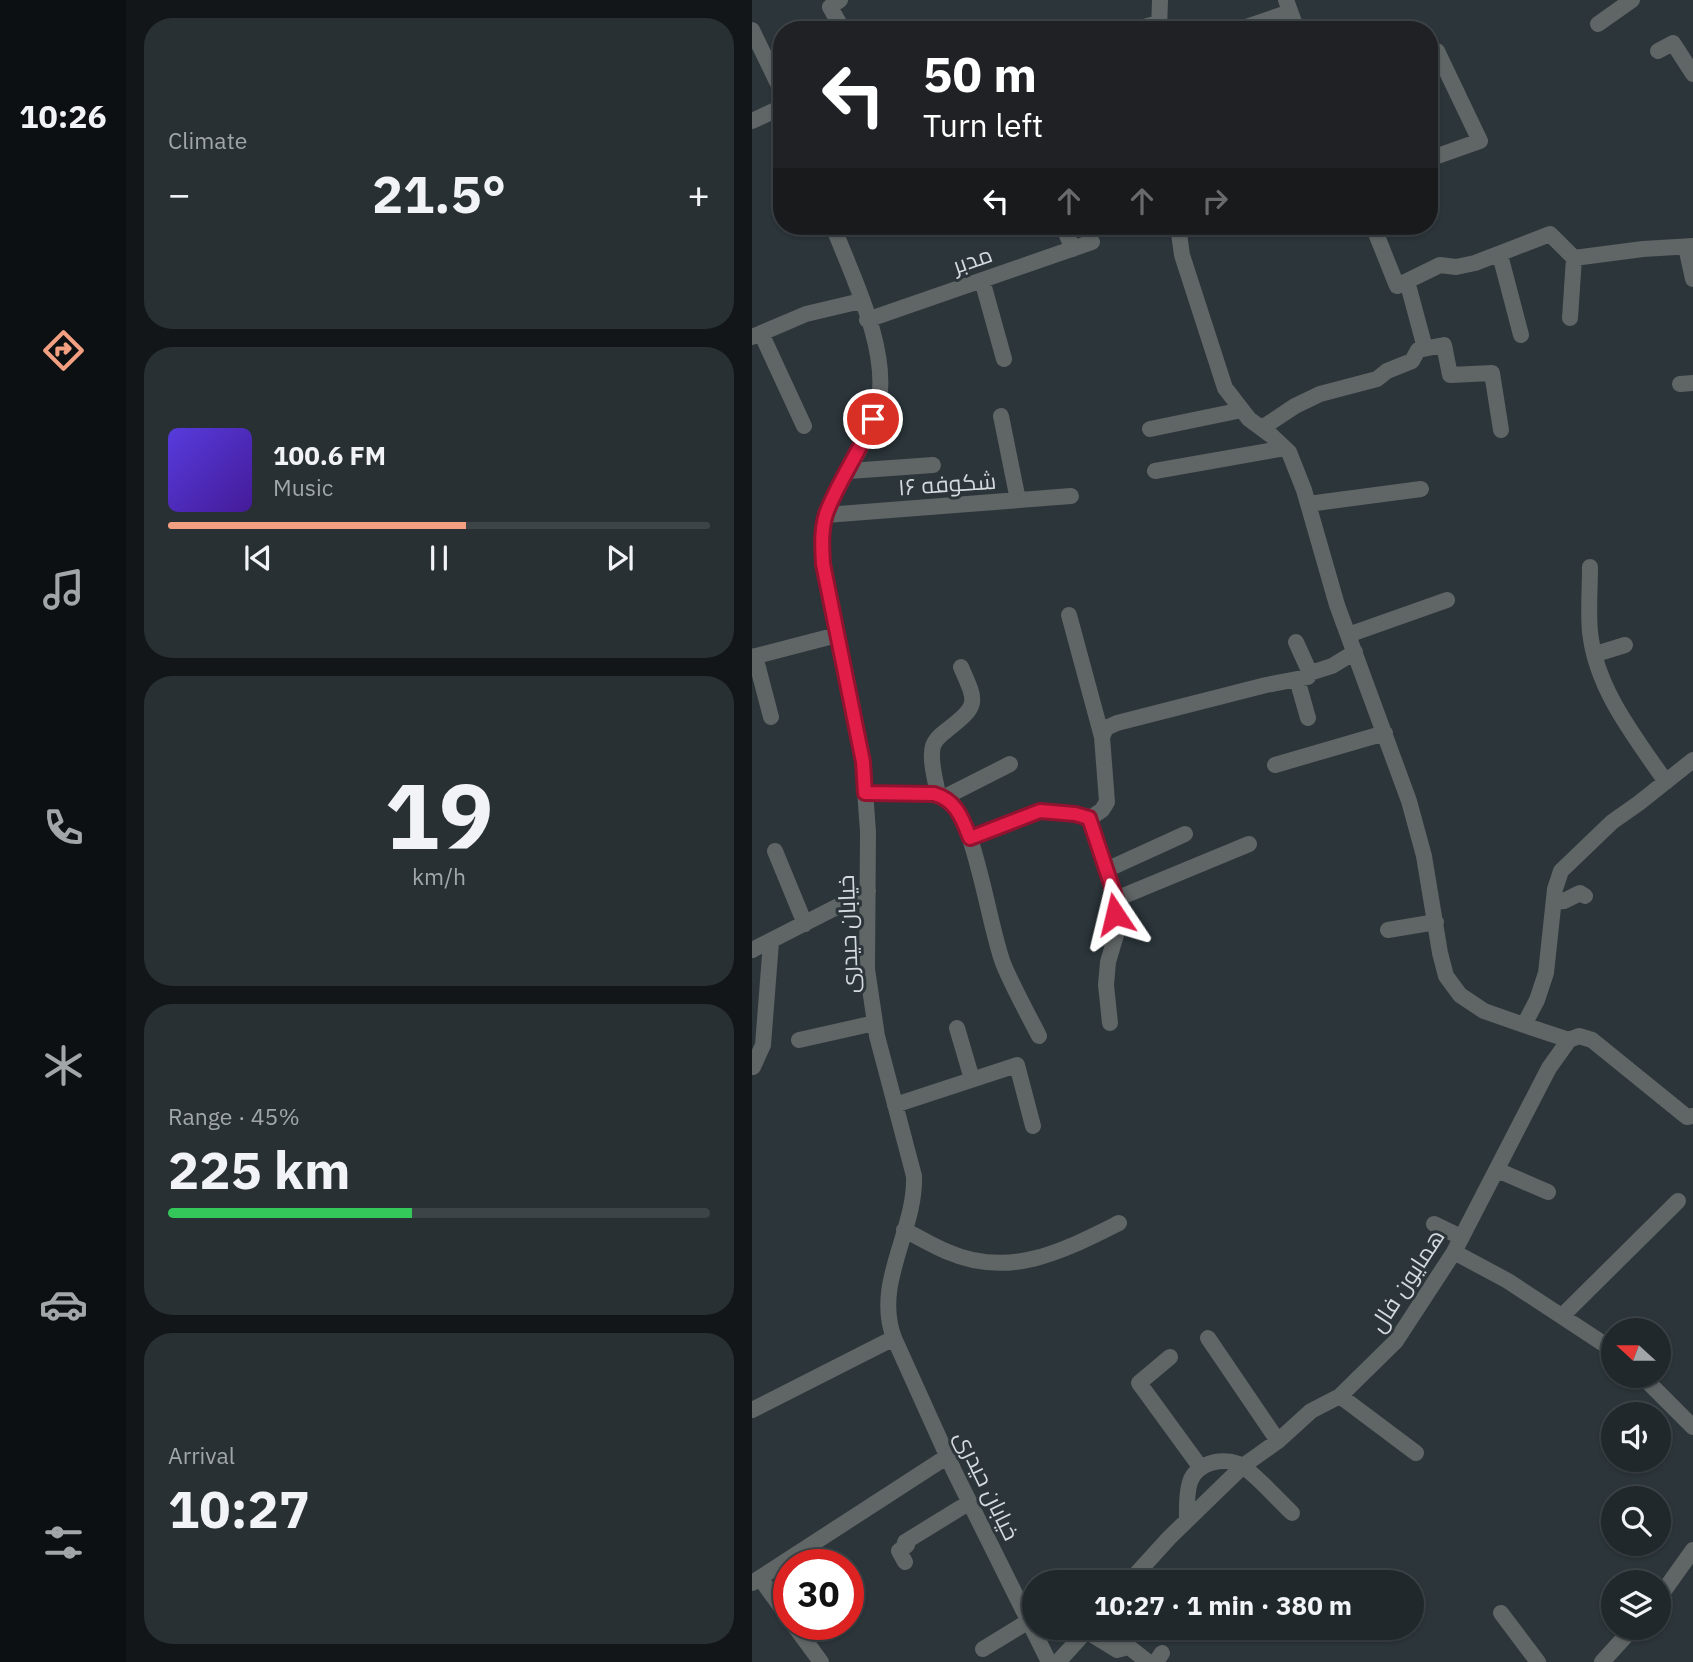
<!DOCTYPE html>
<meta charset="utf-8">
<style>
body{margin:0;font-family:"IBM Plex Sans",Cairo,sans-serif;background:#283034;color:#f1f3f6;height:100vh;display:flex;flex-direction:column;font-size:26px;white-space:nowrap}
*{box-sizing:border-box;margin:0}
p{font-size:23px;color:#a2a6a9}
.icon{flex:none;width:38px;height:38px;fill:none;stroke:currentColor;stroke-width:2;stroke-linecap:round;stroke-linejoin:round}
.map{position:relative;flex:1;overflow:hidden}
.details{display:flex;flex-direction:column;gap:18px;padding:18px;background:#121618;width:626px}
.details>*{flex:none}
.banner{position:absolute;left:21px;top:21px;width:665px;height:214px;border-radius:28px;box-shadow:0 2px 5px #0004,0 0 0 2px #3d4448;background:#202124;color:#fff;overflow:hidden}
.needle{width:46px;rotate:291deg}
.buttons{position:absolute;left:849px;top:1318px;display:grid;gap:14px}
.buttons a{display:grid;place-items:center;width:70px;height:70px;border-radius:50%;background:#20282c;box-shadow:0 2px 5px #0004,0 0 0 2px #3d4448;font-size:35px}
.speed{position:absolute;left:21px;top:1549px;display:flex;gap:14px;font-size:35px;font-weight:700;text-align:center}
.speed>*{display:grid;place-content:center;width:91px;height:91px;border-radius:50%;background:#20282c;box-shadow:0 2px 5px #0004,0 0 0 2px #3d4448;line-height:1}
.speed .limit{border:10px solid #d22;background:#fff;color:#111}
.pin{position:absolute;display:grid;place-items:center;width:60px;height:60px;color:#fff;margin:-30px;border:4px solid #fff;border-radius:50%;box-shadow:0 2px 7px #0007}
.me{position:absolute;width:77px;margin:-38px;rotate:350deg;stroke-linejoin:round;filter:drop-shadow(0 0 5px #0008)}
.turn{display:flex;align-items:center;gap:24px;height:147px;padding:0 35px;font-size:32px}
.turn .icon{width:91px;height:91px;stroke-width:2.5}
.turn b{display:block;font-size:49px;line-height:60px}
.lanes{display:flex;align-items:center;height:66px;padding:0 35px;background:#0003;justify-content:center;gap:35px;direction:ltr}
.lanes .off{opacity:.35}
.big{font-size:52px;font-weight:700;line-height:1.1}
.details .card{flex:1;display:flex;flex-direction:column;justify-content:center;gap:10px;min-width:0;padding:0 24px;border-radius:28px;background:#283034}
.details .dial{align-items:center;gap:0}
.dial b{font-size:91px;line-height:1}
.song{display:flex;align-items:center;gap:21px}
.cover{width:84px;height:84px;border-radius:10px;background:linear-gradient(135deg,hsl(250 70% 55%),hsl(260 70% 35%))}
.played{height:7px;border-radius:4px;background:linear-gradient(90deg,#f39f82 55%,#3d4448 55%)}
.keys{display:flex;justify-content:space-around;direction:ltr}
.heat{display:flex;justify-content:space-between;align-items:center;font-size:38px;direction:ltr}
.charge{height:10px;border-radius:5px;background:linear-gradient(90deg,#34c759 45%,#3d4448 0)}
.trip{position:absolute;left:270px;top:1570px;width:402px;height:70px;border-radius:35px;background:#20282c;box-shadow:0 2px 5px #0004,0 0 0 2px #3d4448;font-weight:700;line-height:70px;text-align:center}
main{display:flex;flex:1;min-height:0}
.dock{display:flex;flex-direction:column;width:126px;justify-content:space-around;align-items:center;background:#0d1012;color:#a2a6a9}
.dock .icon{width:49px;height:49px}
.dock .current{color:#f39f82}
.dock b{font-size:32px;color:#f1f3f6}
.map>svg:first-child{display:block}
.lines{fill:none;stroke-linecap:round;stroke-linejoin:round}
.minor{stroke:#606565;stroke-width:16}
.route-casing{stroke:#92132f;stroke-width:18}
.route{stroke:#e11d48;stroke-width:12}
.labels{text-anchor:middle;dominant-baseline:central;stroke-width:6;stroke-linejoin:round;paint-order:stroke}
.street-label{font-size:23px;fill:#d3d9dd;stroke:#2b353a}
</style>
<main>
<nav class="dock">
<b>10:26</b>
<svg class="icon current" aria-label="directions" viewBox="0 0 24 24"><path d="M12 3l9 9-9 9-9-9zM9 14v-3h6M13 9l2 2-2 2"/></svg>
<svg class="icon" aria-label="music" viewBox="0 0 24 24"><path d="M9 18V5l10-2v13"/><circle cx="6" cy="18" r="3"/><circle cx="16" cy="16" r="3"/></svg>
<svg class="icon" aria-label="phone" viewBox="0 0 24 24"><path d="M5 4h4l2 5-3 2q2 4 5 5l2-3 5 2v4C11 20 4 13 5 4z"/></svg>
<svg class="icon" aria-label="climate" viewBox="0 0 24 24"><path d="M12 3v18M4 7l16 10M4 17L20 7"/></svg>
<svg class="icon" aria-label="car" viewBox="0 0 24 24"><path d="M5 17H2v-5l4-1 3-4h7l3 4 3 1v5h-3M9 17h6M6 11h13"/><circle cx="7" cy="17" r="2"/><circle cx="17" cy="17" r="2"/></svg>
<svg class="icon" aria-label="filters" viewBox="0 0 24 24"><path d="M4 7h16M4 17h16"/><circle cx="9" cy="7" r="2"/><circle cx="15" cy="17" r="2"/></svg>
</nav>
<section class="details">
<div class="card"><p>Climate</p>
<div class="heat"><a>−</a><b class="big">21.5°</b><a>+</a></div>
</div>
<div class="card">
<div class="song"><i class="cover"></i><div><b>100.6 FM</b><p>Music</p></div></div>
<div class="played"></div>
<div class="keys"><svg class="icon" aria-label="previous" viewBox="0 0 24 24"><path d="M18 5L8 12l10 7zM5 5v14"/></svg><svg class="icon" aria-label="pause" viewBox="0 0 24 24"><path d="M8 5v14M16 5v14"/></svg><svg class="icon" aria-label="next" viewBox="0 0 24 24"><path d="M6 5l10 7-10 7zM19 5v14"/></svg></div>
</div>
<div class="card dial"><b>19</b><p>km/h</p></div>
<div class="card"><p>Range · 45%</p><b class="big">225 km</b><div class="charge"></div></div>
<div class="card"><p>Arrival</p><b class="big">10:27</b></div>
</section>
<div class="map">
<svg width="941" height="1662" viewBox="0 0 941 1662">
<rect width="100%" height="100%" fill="#2b353a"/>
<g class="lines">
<path class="minor" d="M88,0L78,7L91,30
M534,0L545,30
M846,24L880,0
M0,30L30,92
M380,30L407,23
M407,30L408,0
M485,30L538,12
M906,51L921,43L941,74
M0,121L30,107
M677,159L728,141L685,51
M81,226C100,276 136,346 127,400C119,443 87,476 74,516C69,532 70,548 71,564L111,762L116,832L115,969L125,1036L162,1176C164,1231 121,1283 142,1338L202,1471L297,1662
M311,226L321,249
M426,226L430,255L473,388L497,419L520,436L537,452L552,490L585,605L657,801L672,856L688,953L694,976L708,995L732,1011L772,1025
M621,226L645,286L688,265L704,267L723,263L798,234L822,258L891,249L941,246
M934,247L941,279
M748,255L769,335
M230,280L252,359
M655,281L673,348
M818,318L822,258
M115,320L340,242
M9,333L52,426
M0,337L54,314L109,301
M928,384L941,383
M249,416L266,500
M510,428L543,406L568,394L625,379L635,371L660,361L666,350L692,345L698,375L740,373L749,430
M398,429L490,410
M97,471L181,465
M403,471L533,448
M556,504L669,489
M74,515L319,496
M838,567C838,588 836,611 838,632C844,689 883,737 914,782
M317,615L350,737
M596,635L695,600
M544,642L558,673
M844,654L873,645
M3,656L19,717
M0,657L85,635
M545,679L556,718
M941,760L887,803L860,822L809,871L803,889L794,973L785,1000L772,1025L817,1040L827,1036L840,1040L935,1117L941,1116
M523,765L633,733
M113,793L182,794C187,796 192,796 197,800C223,821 237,926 251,963C261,988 275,1012 287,1036
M186,795C184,781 177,760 181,746C183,739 189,735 195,730C227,705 225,703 209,667
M193,797L258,764
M218,838L288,811L323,814L337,819
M23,851L53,924
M354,870L433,834
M364,899L497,844
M802,902L812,901L828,893L833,896
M636,930L684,922
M0,950L116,891
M358,1023L354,985L356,962L364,935V899L337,819L350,810L355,802L350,737L354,728L365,723L514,685L556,677L558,673L580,666L603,652
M205,1028L220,1079
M47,1040L123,1023
M1,1067L11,1045L19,942
M143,1105L265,1065L281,1126
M745,1170L796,1192
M682,1224L709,1237
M152,1230C167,1237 181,1246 196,1252C258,1279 311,1251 367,1223
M702,1252L756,1281L861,1350
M810,1316L926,1201
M456,1338L526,1441
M418,1357L387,1383L449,1468
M890,1376L941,1427
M588,1396L664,1453
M0,1410L142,1338
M435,1520C435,1507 434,1494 438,1482C445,1461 476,1455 493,1468C510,1481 525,1499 540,1513
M153,1562L147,1551L155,1545L153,1542L218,1502
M8,1578L37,1618
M377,1582L417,1538L491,1466L526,1441L559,1411L588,1396L644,1341L702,1252L797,1068L817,1040
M0,1583L196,1456
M906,1599L941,1550
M749,1613L786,1662
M41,1624L69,1662
M334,1631L365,1650L377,1647L396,1662
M231,1649L277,1621
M306,1662L337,1628
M404,1662L410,1653
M850,1662L881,1628"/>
</g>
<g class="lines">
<g class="route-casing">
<path id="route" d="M121,419C108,452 86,481 74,514C69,530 70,547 71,564L111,762L113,793L182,794C204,800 210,818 218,838L288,811L323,814L337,818L364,899L363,914"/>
</g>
<use href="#route" class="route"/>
</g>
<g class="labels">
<g class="street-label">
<text transform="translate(220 259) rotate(-19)">مدبر</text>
<text transform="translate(195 483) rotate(-4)">شکوفه ۱۶</text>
<text transform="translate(95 934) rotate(-92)">خیابان حیدری</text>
<text transform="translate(654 1280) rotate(-57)">همایون فال</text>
<text transform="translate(236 1485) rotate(64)">خیابان حیدری</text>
</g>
</g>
</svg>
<div class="buttons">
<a><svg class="needle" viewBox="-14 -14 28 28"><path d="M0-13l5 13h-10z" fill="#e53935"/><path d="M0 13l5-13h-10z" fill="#a2a6a9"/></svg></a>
<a><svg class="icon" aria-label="sound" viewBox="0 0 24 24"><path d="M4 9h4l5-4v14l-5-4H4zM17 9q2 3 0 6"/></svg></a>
<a><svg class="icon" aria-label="search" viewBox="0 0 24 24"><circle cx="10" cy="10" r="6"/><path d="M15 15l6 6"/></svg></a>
<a><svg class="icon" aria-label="layers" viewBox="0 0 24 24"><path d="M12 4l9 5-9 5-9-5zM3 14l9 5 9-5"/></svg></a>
</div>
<div class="speed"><div class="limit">30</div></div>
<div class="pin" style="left:121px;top:419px;background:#d93025"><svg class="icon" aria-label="arrive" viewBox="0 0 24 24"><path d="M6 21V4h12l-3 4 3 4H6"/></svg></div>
<svg class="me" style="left:363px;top:914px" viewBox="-20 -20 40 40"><path d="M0-17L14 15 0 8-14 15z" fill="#e11d48" stroke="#fff" stroke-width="4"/></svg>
<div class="trip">10:27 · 1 min · 380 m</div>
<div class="banner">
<div class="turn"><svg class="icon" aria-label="left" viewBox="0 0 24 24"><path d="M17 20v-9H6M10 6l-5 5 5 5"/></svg><div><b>50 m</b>Turn left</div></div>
<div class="lanes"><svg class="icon" aria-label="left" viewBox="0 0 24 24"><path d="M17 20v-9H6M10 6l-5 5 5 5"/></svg><svg class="icon off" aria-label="ahead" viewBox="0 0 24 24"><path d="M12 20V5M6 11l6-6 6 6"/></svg><svg class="icon off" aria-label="ahead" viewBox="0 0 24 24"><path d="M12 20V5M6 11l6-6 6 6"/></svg><svg class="icon off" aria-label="right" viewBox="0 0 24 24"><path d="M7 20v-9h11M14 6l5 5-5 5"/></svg></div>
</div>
</div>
</main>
